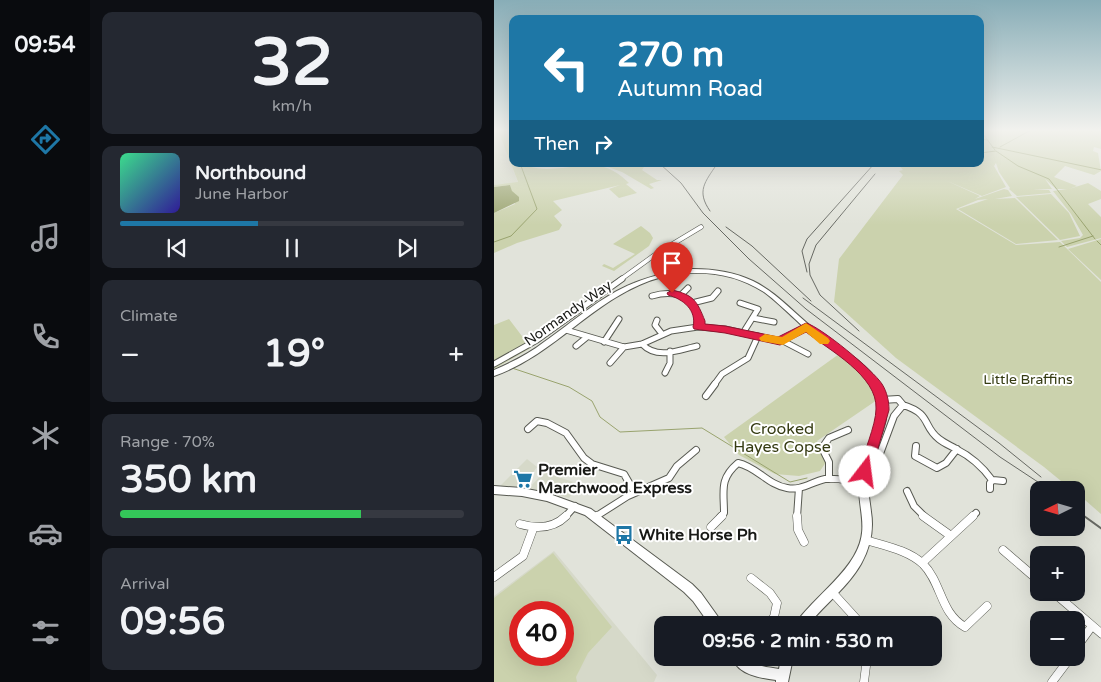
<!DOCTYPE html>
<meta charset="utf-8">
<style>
body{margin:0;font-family:"Varela Round",sans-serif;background:#242831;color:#f1f3f6;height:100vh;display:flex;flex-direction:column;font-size:19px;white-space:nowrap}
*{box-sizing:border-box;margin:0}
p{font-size:16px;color:#9ea1a6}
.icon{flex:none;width:28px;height:28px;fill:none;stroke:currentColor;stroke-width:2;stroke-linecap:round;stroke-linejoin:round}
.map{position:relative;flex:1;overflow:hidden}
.drawer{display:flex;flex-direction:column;gap:12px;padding:12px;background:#0d0f14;width:404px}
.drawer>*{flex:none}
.guide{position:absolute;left:15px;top:15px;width:475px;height:152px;border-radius:10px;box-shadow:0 5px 20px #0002;background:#1e77a6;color:#fff;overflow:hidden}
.needle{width:32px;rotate:265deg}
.controls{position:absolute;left:536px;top:481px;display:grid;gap:10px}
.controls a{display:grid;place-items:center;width:55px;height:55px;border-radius:10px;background:#171b24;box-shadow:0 5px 20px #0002;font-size:25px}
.speed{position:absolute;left:15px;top:601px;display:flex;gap:10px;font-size:25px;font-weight:700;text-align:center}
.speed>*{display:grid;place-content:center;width:65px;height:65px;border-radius:50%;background:#171b24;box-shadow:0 5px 20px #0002;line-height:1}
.speed .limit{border:8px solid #d22;background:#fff;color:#111}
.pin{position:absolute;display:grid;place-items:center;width:42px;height:42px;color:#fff;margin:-51px -21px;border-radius:50% 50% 50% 0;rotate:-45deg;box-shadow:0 0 5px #0007}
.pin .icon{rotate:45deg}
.me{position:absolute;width:55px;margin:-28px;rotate:15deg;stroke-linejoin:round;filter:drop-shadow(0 0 4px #0008)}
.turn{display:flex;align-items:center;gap:18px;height:105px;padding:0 25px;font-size:22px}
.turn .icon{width:65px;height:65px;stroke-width:2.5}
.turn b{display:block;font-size:35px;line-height:42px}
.then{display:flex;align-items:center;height:48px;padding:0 25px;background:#0003;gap:10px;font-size:19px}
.big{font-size:38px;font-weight:700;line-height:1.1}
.drawer .widget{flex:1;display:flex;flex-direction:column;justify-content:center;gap:8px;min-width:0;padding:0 18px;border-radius:10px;background:#242831}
.drawer .dial{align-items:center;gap:0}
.dial b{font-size:65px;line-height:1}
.song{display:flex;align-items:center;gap:15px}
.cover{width:60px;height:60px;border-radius:8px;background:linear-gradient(135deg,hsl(150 70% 55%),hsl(250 70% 35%))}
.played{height:5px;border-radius:2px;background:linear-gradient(90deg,#1e77a6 40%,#363941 40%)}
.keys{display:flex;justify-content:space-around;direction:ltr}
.heat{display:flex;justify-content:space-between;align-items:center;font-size:28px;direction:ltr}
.charge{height:8px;border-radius:4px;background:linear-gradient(90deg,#34c759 70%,#363941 0)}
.trip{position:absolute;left:160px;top:616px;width:288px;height:50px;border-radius:10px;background:#171b24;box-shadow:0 5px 20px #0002;font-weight:700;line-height:50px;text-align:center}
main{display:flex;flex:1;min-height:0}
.dock{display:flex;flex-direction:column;width:90px;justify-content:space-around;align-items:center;background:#090b0e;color:#9ea1a6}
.dock .icon{width:35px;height:35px}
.dock .active{color:#1e77a6}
.dock b{font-size:22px;color:#f1f3f6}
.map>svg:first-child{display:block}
.built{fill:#d6d9c9;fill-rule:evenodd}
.green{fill:#cbd2ad;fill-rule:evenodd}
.water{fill:#99a36e}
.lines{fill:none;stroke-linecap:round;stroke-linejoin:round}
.stream{stroke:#99a36e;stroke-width:1}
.street-far3-casing{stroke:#585a52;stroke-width:5}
.street-far2-casing{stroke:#585a52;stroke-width:7}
.street-far1-casing{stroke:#585a52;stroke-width:8}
.street-casing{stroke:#585a52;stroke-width:9}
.secondary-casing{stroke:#585a52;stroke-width:2}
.street-far3{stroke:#fff;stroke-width:4}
.street-far2{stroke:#fff;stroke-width:5}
.street-far1{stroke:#fff;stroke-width:6}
.street{stroke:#fff;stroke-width:8}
.secondary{fill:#fff;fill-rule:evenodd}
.rail-far1{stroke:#676963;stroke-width:1}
.rail{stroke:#676963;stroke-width:2}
.route{fill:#e11d48;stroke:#92132f}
.slow{fill:#f59e0b}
.labels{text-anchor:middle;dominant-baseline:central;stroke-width:4;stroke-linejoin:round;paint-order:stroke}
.street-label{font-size:14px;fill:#181916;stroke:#fff}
.park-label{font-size:14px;fill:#353b12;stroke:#fff}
.near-park-label{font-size:16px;fill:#353b12;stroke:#fff}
.near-poi-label{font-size:16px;font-weight:bold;fill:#181916;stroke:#fff;text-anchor:start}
</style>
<main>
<nav class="dock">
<b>09:54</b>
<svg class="icon active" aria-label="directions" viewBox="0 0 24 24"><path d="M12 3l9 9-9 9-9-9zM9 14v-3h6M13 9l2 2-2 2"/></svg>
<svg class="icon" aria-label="music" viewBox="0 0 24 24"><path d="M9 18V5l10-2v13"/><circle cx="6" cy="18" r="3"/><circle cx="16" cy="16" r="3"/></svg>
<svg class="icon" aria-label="phone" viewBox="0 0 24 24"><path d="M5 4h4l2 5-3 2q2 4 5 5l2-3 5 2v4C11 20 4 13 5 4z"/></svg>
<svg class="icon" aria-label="climate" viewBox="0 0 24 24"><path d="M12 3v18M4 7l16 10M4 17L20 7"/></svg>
<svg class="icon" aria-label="car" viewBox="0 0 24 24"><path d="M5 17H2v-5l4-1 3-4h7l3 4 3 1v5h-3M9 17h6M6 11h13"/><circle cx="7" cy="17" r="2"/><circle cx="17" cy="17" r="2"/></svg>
<svg class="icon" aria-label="filters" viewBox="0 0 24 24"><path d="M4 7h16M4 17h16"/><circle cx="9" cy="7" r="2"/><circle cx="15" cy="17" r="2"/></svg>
</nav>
<section class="drawer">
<div class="widget dial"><b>32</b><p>km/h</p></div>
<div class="widget">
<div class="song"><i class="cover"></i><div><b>Northbound</b><p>June Harbor</p></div></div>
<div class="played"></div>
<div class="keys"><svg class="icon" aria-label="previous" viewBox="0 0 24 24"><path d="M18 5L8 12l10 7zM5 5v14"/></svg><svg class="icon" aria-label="pause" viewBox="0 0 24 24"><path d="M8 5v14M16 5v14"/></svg><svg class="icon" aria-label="next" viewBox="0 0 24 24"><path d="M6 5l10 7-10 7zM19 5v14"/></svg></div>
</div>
<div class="widget"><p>Climate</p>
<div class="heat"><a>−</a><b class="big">19°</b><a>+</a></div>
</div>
<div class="widget"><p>Range · 70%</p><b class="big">350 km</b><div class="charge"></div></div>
<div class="widget"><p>Arrival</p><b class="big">09:56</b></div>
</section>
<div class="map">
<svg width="608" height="682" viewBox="0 0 608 682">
<rect width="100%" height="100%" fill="#e1e3da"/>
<path class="built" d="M0,130H5L24,183L0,185Z
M33,459L43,467L27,488L6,486Z
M50,472L85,484L75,498L35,488Z
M60,551L163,675L160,682H0V596ZM26,612H69V655H26Z"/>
<path class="green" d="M4,130H15L19,141V164C30,164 40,169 53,169C86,169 105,154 135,183L132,184L143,193L125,198L115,189L126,185L59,201L68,210L60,216L68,225L65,230L23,243L0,253V213L21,204L16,185L0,187V185L24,182Z
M486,130H607V149L600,147L599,151L604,153L607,171L600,175L571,166L560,177L583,186L575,189L594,183L607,191V199L594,204L607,217V238L573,247L567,241L586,238L589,235L577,214L559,191L573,189H562L551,179L558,189H539L555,190L557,193L523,196L515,189L516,188L505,172L502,163L500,166L512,187L488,196L451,180L486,196L481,199L510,189L514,190L518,196L501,199L521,198L564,240L522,244L464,209L494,199L484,200L462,209L522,245L566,242L607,282V514L583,493L582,490H578L550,467L402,358L340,302L345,259L409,175L405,171L409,170L404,164H486Z
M106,164H144L150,167L148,170L163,180H168L155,184L160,188L157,189L128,172Z
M557,194L575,213L586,236L566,240L522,197Z
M147,226L156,233L159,238L155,246L120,271L108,266L110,264L119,268L141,254L119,244Z
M607,239H608L607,280L574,249Z
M15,319L37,348L0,369V325Z
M345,354C362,368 375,380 383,400L323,441L332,462L326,471L305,476L281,474L245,455L230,437Z
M59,553L118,627L94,653L82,677L83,682H0V598ZM26,612H69V655H26Z"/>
<path class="water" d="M16,185L18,191L25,197V201L0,213V187Z"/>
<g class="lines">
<path class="stream" d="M486,130L501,150
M486,139L493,140
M498,147L608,170
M506,147L537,130
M486,153L502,151L524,166L555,179L601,239
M603,241L608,246
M0,242L17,236L43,209L27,166L35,164
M565,247L599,236
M18,368L75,387L98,401L106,417L126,432L208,428L296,482L313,478"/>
<g class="street-far3-casing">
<path id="street-far3" d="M126,280L162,254L207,227"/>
</g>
<g class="street-far2-casing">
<path id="street-far2" d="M187,295L194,288
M158,296C183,289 207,298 204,327
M198,303L218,298L224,291
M246,303L264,309L249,333
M259,318L280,322
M163,320L161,325L168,334
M72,330L130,347L148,344L177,331L204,327L231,329L286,341L312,327
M289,341L314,354
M110,342L125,319
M148,344C163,360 185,350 203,346
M82,346L93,337
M116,363L130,347
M0,364L43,340L128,279
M171,373L176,363V351
M220,385L228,374L254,358L264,336"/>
</g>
<g class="street-far1-casing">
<path id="street-far1" d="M212,396L221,384
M409,405C438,414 428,426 445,439C450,443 457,446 462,449C478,457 488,466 498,480
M34,429L43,421L53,423L72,433L90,458L98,464L130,474L141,493
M422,446L421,456L443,468L452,463L463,449
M384,459L400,416L409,405L404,399L388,400
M335,479V462L328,448L335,438L354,430
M496,489V483L499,480L509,481
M413,491L420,506L431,517
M71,517L81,506
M101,517L134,496L175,478L183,466L202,450
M226,517L230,513C230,491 225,479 244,463C263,467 274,485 293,488C307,491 317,482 331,479C343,477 357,482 370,483
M303,517L305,488
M478,517L482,513"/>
</g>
<g class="street-casing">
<path id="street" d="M303,516L304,530L310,542
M429,516L457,536
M101,517L103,516
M26,524C43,529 59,529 72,516
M217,527L228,516
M372,540C391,546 414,550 429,564C448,583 446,613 471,627L493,606
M509,550L545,581
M428,563L479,516
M0,577L29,556L39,529
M257,578L276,593L283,603L280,617L273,625
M338,592L368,625
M559,592L608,634
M582,648L598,626
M370,682L373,658
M558,682L576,658"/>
</g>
<g class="secondary-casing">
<path id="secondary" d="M199,269C220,269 240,272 259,281C282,292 299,312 319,328C341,346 368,358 384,382C391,393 393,406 392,419C388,439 377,457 374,478C373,489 376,501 377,512C380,530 376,548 367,564C354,587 331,604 314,625H301C305,617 312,611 318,604C332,589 349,575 360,556C376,529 364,511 365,483C366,460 380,440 384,418C390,382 355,362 330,343C320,336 310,328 301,319C291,310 281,300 270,292C239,272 203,269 168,277C103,294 63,354 0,376V370C18,362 35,354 50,342C79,322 107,296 140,283C159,275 178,272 199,269Z
M0,486L28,488L53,493L97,509L198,584L207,593L227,621L229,625H216L199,601L190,592L91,515L53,501L28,496L0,494Z
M238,658H251C261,666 272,667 285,669L287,658H299L294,682H282V680C266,678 245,675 238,658Z"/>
</g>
<use href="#street-far3" class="street-far3"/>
<use href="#street-far2" class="street-far2"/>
<use href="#street-far1" class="street-far1"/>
<use href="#street" class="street"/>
<use href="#secondary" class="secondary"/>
<path class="rail-far1" d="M166,164L187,183L209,213L255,259L312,309L506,457L556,490
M216,211C202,191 211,182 223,164
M232,227L258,246L317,301
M313,272L308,251L313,239L380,164
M309,298L505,443L547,477
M365,331L326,295L316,275L315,264L322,245L381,174
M582,510L591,517"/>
<path class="rail" d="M590,516L608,529"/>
</g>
<linearGradient id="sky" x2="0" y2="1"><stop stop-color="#88adb7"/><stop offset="0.58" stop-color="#f2f2ee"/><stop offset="1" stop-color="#f2f2ee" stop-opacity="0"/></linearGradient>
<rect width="608" height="225" fill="url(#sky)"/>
<path class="route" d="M178,290C200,295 203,301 211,321V324L231,326L284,337L312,323C327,327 379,370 388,384C393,392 395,401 395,410L376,476L371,478L366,476L364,472C369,455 382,425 382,409C384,376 335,350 312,332L286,345L231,333L200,329L199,327C203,310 189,299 174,295L173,293Z"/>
<path class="slow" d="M312,323L334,338L336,341L334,344H326L312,332L289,345L267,341L265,338L271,334L288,337Z"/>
<defs>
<g id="supermarket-bare" transform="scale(1.5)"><path d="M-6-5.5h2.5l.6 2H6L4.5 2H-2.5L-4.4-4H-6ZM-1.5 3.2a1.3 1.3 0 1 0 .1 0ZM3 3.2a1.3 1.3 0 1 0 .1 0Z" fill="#1e77a6" stroke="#fff" stroke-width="2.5" paint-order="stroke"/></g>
<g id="bus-bare" transform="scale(1.5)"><path d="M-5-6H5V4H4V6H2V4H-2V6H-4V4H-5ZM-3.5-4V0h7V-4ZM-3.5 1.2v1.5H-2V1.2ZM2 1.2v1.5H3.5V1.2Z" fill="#1e77a6" stroke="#fff" stroke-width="2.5" paint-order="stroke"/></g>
</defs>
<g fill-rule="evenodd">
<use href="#supermarket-bare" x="29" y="479"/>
<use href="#bus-bare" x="130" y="535"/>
</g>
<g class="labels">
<g class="street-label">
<text transform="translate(74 313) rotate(-35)">Normandy Way</text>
</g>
<g class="park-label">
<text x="534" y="379">Little Braffins</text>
</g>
<g class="near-park-label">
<text x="288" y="429">Crooked<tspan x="288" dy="18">Hayes Copse</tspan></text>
</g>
<g class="near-poi-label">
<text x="44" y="470">Premier<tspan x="44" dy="18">Marchwood Express</tspan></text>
<text x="145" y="535">White Horse Ph</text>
</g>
</g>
</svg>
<div class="controls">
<a><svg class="needle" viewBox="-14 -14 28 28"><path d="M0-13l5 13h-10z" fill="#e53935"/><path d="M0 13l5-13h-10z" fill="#9ea1a6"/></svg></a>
<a>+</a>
<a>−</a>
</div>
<div class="speed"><div class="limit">40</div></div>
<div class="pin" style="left:178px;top:293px;background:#d93025"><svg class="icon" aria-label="arrive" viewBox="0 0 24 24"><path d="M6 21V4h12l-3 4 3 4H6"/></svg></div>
<svg class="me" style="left:371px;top:472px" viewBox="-20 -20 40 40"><circle r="19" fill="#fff"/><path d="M0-13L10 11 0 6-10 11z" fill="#e11d48"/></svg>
<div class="trip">09:56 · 2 min · 530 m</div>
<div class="guide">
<div class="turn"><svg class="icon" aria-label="left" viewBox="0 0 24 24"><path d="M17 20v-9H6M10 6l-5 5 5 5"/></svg><div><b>270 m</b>Autumn Road</div></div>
<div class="then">Then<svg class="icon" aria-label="right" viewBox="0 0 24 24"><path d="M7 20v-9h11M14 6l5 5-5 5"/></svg></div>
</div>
</div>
</main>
